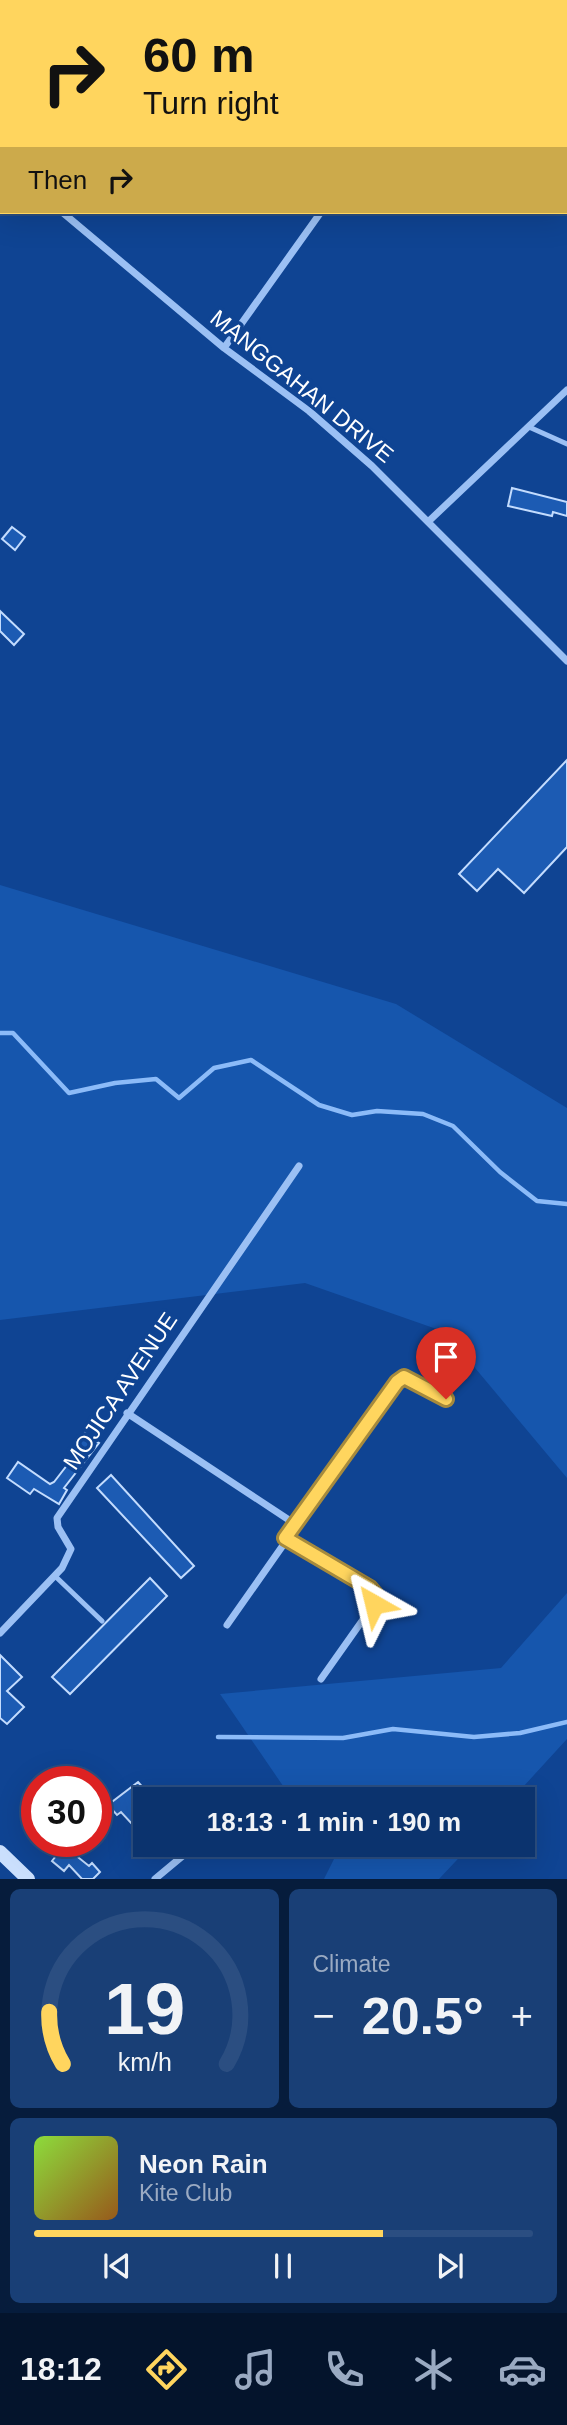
<!DOCTYPE html>
<meta charset="utf-8">
<style>
body{margin:0;font-family:Arial,sans-serif;background:#193f76;color:#f1f3f6;height:100vh;display:flex;flex-direction:column;font-size:26px;white-space:nowrap}
*{box-sizing:border-box;margin:0}
p{font-size:23px;color:#9aaac2}
.icon{flex:none;width:38px;height:38px;fill:none;stroke:currentColor;stroke-width:2;stroke-linecap:round;stroke-linejoin:round}
.map{position:relative;height:1879px;overflow:hidden}
.sheet{display:flex;flex-direction:column;gap:10px;padding:10px;background:#061c3c;flex:1}
.sheet>*{flex:none}
.hud{position:absolute;left:0px;top:0px;width:567px;height:214px;box-shadow:0 7px 28px #0002,0 0 0 2px #2b4e81;background:#ffd55e;color:#111;overflow:hidden}
.speed{position:absolute;left:21px;top:1766px;display:flex;gap:14px;font-size:35px;font-weight:700;text-align:center}
.speed>*{display:grid;place-content:center;width:91px;height:91px;border-radius:50%;background:#0b336e;box-shadow:0 7px 28px #0002,0 0 0 2px #2b4e81;line-height:1}
.speed .limit{border:10px solid #d22;background:#fff;color:#111}
.pin{position:absolute;display:grid;place-items:center;width:60px;height:60px;color:#fff;margin:-72px -30px;border-radius:50% 50% 50% 0;rotate:-45deg;box-shadow:0 0 7px #0007}
.pin .icon{rotate:45deg}
.me{position:absolute;width:77px;margin:-38px;rotate:323deg;stroke-linejoin:round;filter:drop-shadow(0 0 5px #0008)}
.turn{display:flex;align-items:center;gap:24px;height:147px;padding:0 28px;font-size:32px}
.turn .icon{width:91px;height:91px;stroke-width:2.5}
.turn b{display:block;font-size:49px;line-height:60px}
.then{display:flex;align-items:center;height:66px;padding:0 28px;background:#0003;gap:14px;font-size:26px}
.big{font-size:52px;font-weight:600;line-height:1.1}
.sheet .widget{flex:1;display:flex;flex-direction:column;justify-content:center;gap:10px;min-width:0;padding:0 24px;border-radius:10px;background:#193f76}
.sheet .dial{align-items:center;gap:0}
.dial svg{height:182px;overflow:visible;fill:none;stroke:#2b4e81;stroke-width:7;stroke-linecap:round;text-anchor:middle}
.dial text{fill:#f1f3f6;stroke:none}
.song{display:flex;align-items:center;gap:21px}
.cover{width:84px;height:84px;border-radius:10px;background:linear-gradient(135deg,hsl(90 70% 55%),hsl(30 70% 35%))}
.played{height:7px;border-radius:4px;background:linear-gradient(90deg,#ffd55e 70%,#2b4e81 70%)}
.keys{display:flex;justify-content:space-around;direction:ltr}
.heat{display:flex;justify-content:space-between;align-items:center;font-size:38px;direction:ltr}
.sheet .tiles{flex:1;display:grid;gap:10px;grid-template-columns:1fr 1fr}
.widget:last-child{grid-column:span 2}
.trip{position:absolute;left:133px;top:1787px;width:402px;height:70px;border-radius:0px;background:#0b336e;box-shadow:0 7px 28px #0002,0 0 0 2px #2b4e81;font-weight:600;line-height:70px;text-align:center}
.tab-bar{display:flex;height:112px;justify-content:space-around;align-items:center;background:#04142c;color:#9aaac2}
.tab-bar .icon{width:49px;height:49px}
.tab-bar .current{color:#ffd55e}
.tab-bar b{font-size:32px;color:#f1f3f6}
.map>svg:first-child{display:block}
.green{fill:#1656ad}
.lines{fill:none;stroke-linecap:round;stroke-linejoin:round}
.stream{stroke:#8cbbf8;stroke-width:4.5}
.building{fill:#1c5bb3;stroke:#c3dcfe;stroke-width:2}
.service{stroke:#9bc0f4;stroke-width:5}
.minor{stroke:#9bc0f4;stroke-width:7}
.secondary{stroke:#cadffd;stroke-width:14}
.route-casing{stroke:#a68a3d;stroke-width:18}
.route{stroke:#ffd55e;stroke-width:12}
.labels{text-anchor:middle;dominant-baseline:central;stroke-width:7;stroke-linejoin:round;paint-order:stroke}
.street-label{font-size:23px;fill:#fff;stroke:#0f4493}
</style>
<div class="map">
<svg width="567" height="1879" viewBox="0 0 567 1879">
<rect width="100%" height="100%" fill="#0f4493"/>
<path class="green" d="M0,885L396,1004L567,1108V1478L445,1332L305,1283L0,1320Z
M567,1593V1739L512,1799H292L220,1694L501,1668Z
M324,1845H471L439,1879H324L334,1859Z"/>
<g class="lines">
<path class="stream" d="M0,1033H13L69,1093L115,1083L156,1079L179,1098L214,1068L251,1060L319,1105L352,1115L377,1111L423,1114L453,1126L500,1172L537,1201L567,1204
M218,1737L343,1738L393,1729L474,1737L520,1733L567,1722"/>
</g>
<path class="building" d="M512,488L567,502V516L553,512L552,516L508,506Z
M12,527L25,537L15,550L2,539Z
M0,611L24,634L14,645L0,631Z
M567,760V847L524,893L498,869L477,891L459,874Z
M85,1433L99,1443L64,1488L67,1490L59,1504L34,1489L30,1494L7,1478L18,1462L50,1484L54,1482L78,1451L74,1448Z
M111,1475L194,1566L181,1578L97,1488Z
M150,1578L167,1596L70,1694L52,1677Z
M0,1655L22,1677L7,1691L24,1707L7,1724L0,1718Z
M138,1782L145,1790L134,1800L145,1813V1838L121,1812L117,1815L108,1805Z
M64,1846L89,1866L92,1863L100,1872L93,1879H82L69,1865L64,1871L52,1861Z"/>
<g class="lines">
<path class="service" d="M529,427L567,444
M55,1576L102,1621"/>
<path class="minor" d="M0,159L2,161
M62,212L224,348L309,411L372,466L567,661
M224,348L321,212
M429,521L567,390
M127,1413L295,1524
M285,1538L376,1595L374,1604L321,1679
M227,1625L397,1383L404,1377L446,1400
M0,1633L62,1568L71,1549L58,1527L57,1518L299,1166
M251,1799L259,1793
M155,1879L197,1844"/>
<path class="secondary" d="M0,1852L28,1879"/>
</g>
<g class="lines">
<g class="route-casing">
<path id="route" d="M374,1604L376,1595L370,1588L285,1538L397,1382L404,1377L446,1399"/>
</g>
<use href="#route" class="route"/>
</g>
<g class="labels">
<g class="street-label">
<text transform="translate(302 386) rotate(39)">MANGGAHAN DRIVE</text>
<text transform="translate(120 1391) rotate(-56)">MOJICA AVENUE</text>
</g>
</g>
</svg>
<div class="speed"><div class="limit">30</div></div>
<div class="pin" style="left:446px;top:1399px;background:#d93025"><svg class="icon" aria-label="arrive" viewBox="0 0 24 24"><path d="M6 21V4h12l-3 4 3 4H6"/></svg></div>
<svg class="me" style="left:374px;top:1604px" viewBox="-20 -20 40 40"><path d="M0-17L14 15 0 8-14 15z" fill="#ffd55e" stroke="#fff" stroke-width="4"/></svg>
<div class="trip">18:13 · 1 min · 190 m</div>
<div class="hud">
<div class="turn"><svg class="icon" aria-label="right" viewBox="0 0 24 24"><path d="M7 20v-9h11M14 6l5 5-5 5"/></svg><div><b>60 m</b>Turn right</div></div>
<div class="then">Then<svg class="icon" aria-label="right" viewBox="0 0 24 24"><path d="M7 20v-9h11M14 6l5 5-5 5"/></svg></div>
</div>
</div>
<section class="sheet">
<div class="tiles">
<div class="widget dial"><svg viewBox="0 0 100 80">
<path d="M14 69A42 42 0 1 1 86 69"/>
<path d="M14 69A42 42 0 0 1 8 46" stroke="#ffd55e"/>
<text x="50" y="56" font-size="32" font-weight="700">19</text>
<text x="50" y="72" font-size="11">km/h</text>
</svg></div>
<div class="widget"><p>Climate</p>
<div class="heat"><a>−</a><b class="big">20.5°</b><a>+</a></div>
</div>
<div class="widget">
<div class="song"><i class="cover"></i><div><b>Neon Rain</b><p>Kite Club</p></div></div>
<div class="played"></div>
<div class="keys"><svg class="icon" aria-label="previous" viewBox="0 0 24 24"><path d="M18 5L8 12l10 7zM5 5v14"/></svg><svg class="icon" aria-label="pause" viewBox="0 0 24 24"><path d="M8 5v14M16 5v14"/></svg><svg class="icon" aria-label="next" viewBox="0 0 24 24"><path d="M6 5l10 7-10 7zM19 5v14"/></svg></div>
</div>
</div>
</section>
<nav class="tab-bar">
<b>18:12</b>
<svg class="icon current" aria-label="directions" viewBox="0 0 24 24"><path d="M12 3l9 9-9 9-9-9zM9 14v-3h6M13 9l2 2-2 2"/></svg>
<svg class="icon" aria-label="music" viewBox="0 0 24 24"><path d="M9 18V5l10-2v13"/><circle cx="6" cy="18" r="3"/><circle cx="16" cy="16" r="3"/></svg>
<svg class="icon" aria-label="phone" viewBox="0 0 24 24"><path d="M5 4h4l2 5-3 2q2 4 5 5l2-3 5 2v4C11 20 4 13 5 4z"/></svg>
<svg class="icon" aria-label="climate" viewBox="0 0 24 24"><path d="M12 3v18M4 7l16 10M4 17L20 7"/></svg>
<svg class="icon" aria-label="car" viewBox="0 0 24 24"><path d="M5 17H2v-5l4-1 3-4h7l3 4 3 1v5h-3M9 17h6M6 11h13"/><circle cx="7" cy="17" r="2"/><circle cx="17" cy="17" r="2"/></svg>
</nav>
